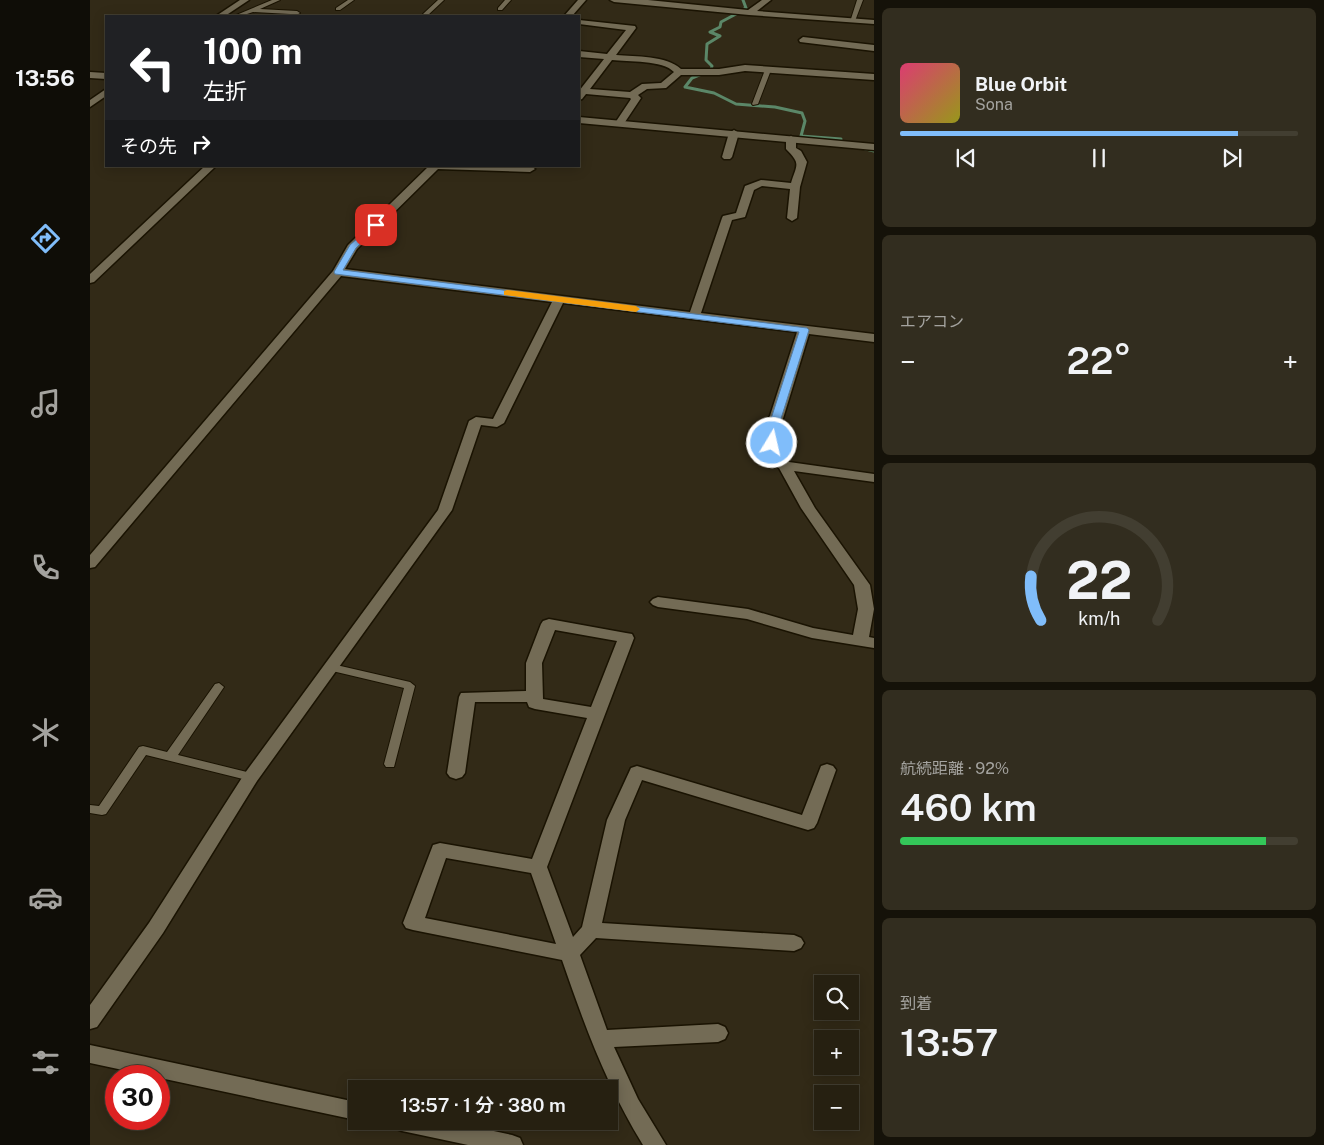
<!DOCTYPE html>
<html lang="ja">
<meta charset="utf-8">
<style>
body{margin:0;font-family:"Public Sans","Noto Sans JP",sans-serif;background:#322d1f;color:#f1f3f6;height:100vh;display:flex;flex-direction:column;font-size:19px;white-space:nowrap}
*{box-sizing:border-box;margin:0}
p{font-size:16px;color:#a4a39f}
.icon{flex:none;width:28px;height:28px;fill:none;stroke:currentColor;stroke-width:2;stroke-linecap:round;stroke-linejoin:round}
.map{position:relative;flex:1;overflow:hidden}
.drawer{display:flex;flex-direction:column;gap:8px;padding:8px;background:#151209;width:450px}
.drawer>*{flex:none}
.guide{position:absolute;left:15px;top:15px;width:475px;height:152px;border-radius:0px;box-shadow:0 2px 12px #0003,0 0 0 1px #423e31;background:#202124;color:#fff;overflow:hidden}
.fabs{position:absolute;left:724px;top:975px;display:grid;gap:10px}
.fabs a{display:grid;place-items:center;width:45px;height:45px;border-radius:0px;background:#262011;box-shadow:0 2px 12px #0003,0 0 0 1px #423e31;font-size:25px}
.speed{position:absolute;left:15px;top:1065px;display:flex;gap:10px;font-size:25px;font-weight:700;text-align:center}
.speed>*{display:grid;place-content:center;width:65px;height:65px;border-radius:50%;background:#262011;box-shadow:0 2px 12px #0003,0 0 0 1px #423e31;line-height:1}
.speed .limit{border:8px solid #d22;background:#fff;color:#111}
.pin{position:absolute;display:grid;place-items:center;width:42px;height:42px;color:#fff;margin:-21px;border-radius:10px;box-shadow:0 2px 8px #0006}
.me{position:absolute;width:55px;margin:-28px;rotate:9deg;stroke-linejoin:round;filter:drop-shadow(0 0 4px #0008)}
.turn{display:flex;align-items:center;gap:18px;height:105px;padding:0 15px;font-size:22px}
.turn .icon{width:65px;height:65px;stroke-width:2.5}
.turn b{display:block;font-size:35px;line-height:42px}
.then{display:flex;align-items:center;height:48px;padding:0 15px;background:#0003;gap:10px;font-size:19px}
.big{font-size:38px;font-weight:600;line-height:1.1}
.drawer .tile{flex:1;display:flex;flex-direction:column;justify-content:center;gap:8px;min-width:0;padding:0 18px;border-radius:8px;background:#322d1f}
.drawer .dial{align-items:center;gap:0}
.dial svg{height:130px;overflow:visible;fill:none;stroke:#423e31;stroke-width:7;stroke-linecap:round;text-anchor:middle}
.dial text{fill:#f1f3f6;stroke:none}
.song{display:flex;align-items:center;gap:15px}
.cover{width:60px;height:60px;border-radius:8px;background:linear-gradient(135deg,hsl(340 70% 55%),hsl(60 70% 35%))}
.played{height:5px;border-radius:2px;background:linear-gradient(90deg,#80bdfa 85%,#423e31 85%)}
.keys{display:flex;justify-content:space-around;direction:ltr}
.heat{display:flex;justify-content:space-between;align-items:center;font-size:28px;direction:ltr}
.charge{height:8px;border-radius:4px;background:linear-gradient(90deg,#34c759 92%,#423e31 0)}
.trip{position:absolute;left:258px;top:1080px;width:270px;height:50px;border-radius:0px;background:#262011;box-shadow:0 2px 12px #0003,0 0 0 1px #423e31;font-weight:600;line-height:50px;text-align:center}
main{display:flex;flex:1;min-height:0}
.menu{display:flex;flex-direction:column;width:90px;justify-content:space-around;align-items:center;background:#0f0d07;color:#a4a39f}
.menu .icon{width:35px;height:35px}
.menu .on{color:#80bdfa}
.menu b{font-size:22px;color:#f1f3f6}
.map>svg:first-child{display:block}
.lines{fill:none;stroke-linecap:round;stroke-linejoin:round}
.stream{stroke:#5b8768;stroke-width:3}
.lane-casing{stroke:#1a1302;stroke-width:2}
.street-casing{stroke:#1a1302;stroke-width:3}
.secondary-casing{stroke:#1a1302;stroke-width:3}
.lane{fill:#736b55;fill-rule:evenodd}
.street{fill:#736b55;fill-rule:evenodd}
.secondary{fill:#736b55;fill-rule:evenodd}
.route{fill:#80bdfa;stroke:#537ba2}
.slow{fill:#f59e0b}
</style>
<main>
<nav class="menu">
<b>13:56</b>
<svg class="icon on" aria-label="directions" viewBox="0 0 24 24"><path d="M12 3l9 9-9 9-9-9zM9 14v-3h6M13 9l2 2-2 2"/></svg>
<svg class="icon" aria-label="music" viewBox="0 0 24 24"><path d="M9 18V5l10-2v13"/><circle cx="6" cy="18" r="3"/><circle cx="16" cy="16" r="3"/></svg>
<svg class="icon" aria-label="phone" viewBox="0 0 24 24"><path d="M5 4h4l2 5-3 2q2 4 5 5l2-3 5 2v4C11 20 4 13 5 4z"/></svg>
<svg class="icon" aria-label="climate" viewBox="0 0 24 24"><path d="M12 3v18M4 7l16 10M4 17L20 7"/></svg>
<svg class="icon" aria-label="car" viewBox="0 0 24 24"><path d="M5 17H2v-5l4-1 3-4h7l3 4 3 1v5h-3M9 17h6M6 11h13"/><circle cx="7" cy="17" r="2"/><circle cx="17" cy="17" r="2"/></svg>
<svg class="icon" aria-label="filters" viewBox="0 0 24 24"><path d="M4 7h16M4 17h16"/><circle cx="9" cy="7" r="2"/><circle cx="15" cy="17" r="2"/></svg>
</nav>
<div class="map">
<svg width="784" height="1145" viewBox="0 0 784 1145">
<rect width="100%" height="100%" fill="#322a17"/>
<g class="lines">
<path class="stream" d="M653,0L656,8L654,9
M646,14L631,22L630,27L620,32L630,36L617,44L616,60L622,66L621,70L602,78L595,87L624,93L646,104L685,107L712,113L715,121L711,136L751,139L750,146H753
M772,148L784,151"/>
<g class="lane-casing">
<path id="lane" d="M182,0H190L170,9L207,11L210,13L205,16H198L200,14L163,12L151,16H144Z
M258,0H264L250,10H246V8Z
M348,0H354L337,16H333V14Z
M415,0H421L412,10H408V8Z
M767,0H773L765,21L760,22Z
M678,68L681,70L668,104L663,105L662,104L675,70Z
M242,664L320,682L325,686L304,767H296L294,764L314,688L238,670L237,668L238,666Z
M129,683L134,687L88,755L165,774L167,777L165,780L161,781L56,755L16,814L12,815L0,813V805L9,806L49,747L53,746L77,752L125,684Z"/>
</g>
<g class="street-casing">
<path id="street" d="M488,0H496L482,16H474Z
M489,20L545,26L546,28L526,55C546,57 576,55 591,69H629L655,65L784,74V80L655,71L629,75H591L576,88L557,89L548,95L551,98L533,125L530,126L525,123L541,99L540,98L496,94L492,99L489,100V91L514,59L489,57V51L517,54L536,30L489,24ZM522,60C538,62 573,60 584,72L571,83L552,84L540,92L500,89Z
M713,37L784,45V51L710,42L709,40Z
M644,130L649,133L642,157L640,159H634L632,157L639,133Z
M701,136L706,139V148L711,151L717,162L710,187L707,218L702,221L697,218L700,189L672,186L664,190L655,217L642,220L611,313L784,334V342L719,334L691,425L689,443L699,462L784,474V482L704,471L725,508L780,585L784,609L779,637L784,638V648L722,638L657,619L568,607L563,605L560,602L563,599L568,597L658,609L723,628L763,635L768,609L764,585L711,508L689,468L685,465L686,463L675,443L677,425L707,332L473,303L414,423L407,427L391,425L362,510L167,781L73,933L7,1027L0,1029V1005L59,923L155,773L348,510L379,421L386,417L403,419L462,302L251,276L5,567L0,568V555L243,271L258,245L339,166H441L445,169L440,172L348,169L267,249L255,269L600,312L632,218L633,216L646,213L655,186L671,180L701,183C707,164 711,164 696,149V139Z
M115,166H126L4,282L0,283V274Z
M459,619L536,633L542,634L544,638L457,867L483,937L492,927L517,820L541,768L547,766L712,815L731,766L737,764L743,766L746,770L727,823L724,828L718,830L552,780L535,820L512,923L704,935L711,938L714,943L711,948L704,951L506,938L490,955L517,1030L628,1024L635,1027L638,1033L635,1039L628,1042L524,1047L548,1099L576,1145H553C517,1087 494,1024 472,960L323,930L316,928L313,923L343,845L350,843L442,859L497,718L445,709L439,707L437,702H385L375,773L372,777L366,779L360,777L357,773L369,697L371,693L436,691V663L451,624L453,621ZM465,630L527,641L501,707L453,699L452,663ZM356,858L441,873L466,944L335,918Z"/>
</g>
<g class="secondary-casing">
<path id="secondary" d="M150,0H159L135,16H126Z
M520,0H558L658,10L672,0H681L667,11L784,20V24L659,15L524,2Z
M0,72L16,73V79L0,78Z
M16,89V96L0,107V100Z
M489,117L784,144V150L489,123Z
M0,1045L266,1102V1120L0,1063Z
M301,1121H357L422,1135L430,1138L433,1145H378L312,1131L304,1128Z"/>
</g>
<use href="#lane" class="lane"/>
<use href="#street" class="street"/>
<use href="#secondary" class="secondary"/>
</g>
<path class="route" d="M286,222L289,223V227L266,248L253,270L717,328L719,330L689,425L687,443L682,446L677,443L679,425L709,332L245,274L244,272L260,245Z"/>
<path class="slow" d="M417,290L546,306L550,309L546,312L414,295V291Z"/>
</svg>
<div class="fabs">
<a><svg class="icon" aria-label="search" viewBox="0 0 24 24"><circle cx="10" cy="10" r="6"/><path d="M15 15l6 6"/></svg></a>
<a>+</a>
<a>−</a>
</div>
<div class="speed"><div class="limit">30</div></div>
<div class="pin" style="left:286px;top:225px;background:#d93025"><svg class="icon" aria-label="arrive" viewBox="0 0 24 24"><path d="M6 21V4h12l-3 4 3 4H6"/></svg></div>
<svg class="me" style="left:682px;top:443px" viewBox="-20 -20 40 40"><circle r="17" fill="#80bdfa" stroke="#fff" stroke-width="3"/><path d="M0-11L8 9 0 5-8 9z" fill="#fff"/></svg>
<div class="trip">13:57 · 1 分 · 380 m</div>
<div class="guide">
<div class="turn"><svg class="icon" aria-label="left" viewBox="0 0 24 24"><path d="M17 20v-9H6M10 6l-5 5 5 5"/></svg><div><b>100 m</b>左折</div></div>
<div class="then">その先<svg class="icon" aria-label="right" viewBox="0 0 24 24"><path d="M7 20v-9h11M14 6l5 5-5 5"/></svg></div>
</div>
</div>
<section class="drawer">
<div class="tile">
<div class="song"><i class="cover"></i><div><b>Blue Orbit</b><p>Sona</p></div></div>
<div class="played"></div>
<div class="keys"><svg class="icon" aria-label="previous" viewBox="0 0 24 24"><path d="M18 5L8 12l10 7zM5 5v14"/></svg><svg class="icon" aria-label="pause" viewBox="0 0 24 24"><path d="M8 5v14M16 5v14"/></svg><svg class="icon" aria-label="next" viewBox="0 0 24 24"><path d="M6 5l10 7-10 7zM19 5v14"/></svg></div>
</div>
<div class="tile"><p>エアコン</p>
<div class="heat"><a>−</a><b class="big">22°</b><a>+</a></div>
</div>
<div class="tile dial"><svg viewBox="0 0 100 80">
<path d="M14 69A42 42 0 1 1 86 69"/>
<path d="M14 69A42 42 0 0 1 8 42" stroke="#80bdfa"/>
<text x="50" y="56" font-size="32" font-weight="700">22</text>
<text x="50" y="72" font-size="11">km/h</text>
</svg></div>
<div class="tile"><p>航続距離 · 92%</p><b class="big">460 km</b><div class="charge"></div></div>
<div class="tile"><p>到着</p><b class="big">13:57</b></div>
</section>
</main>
